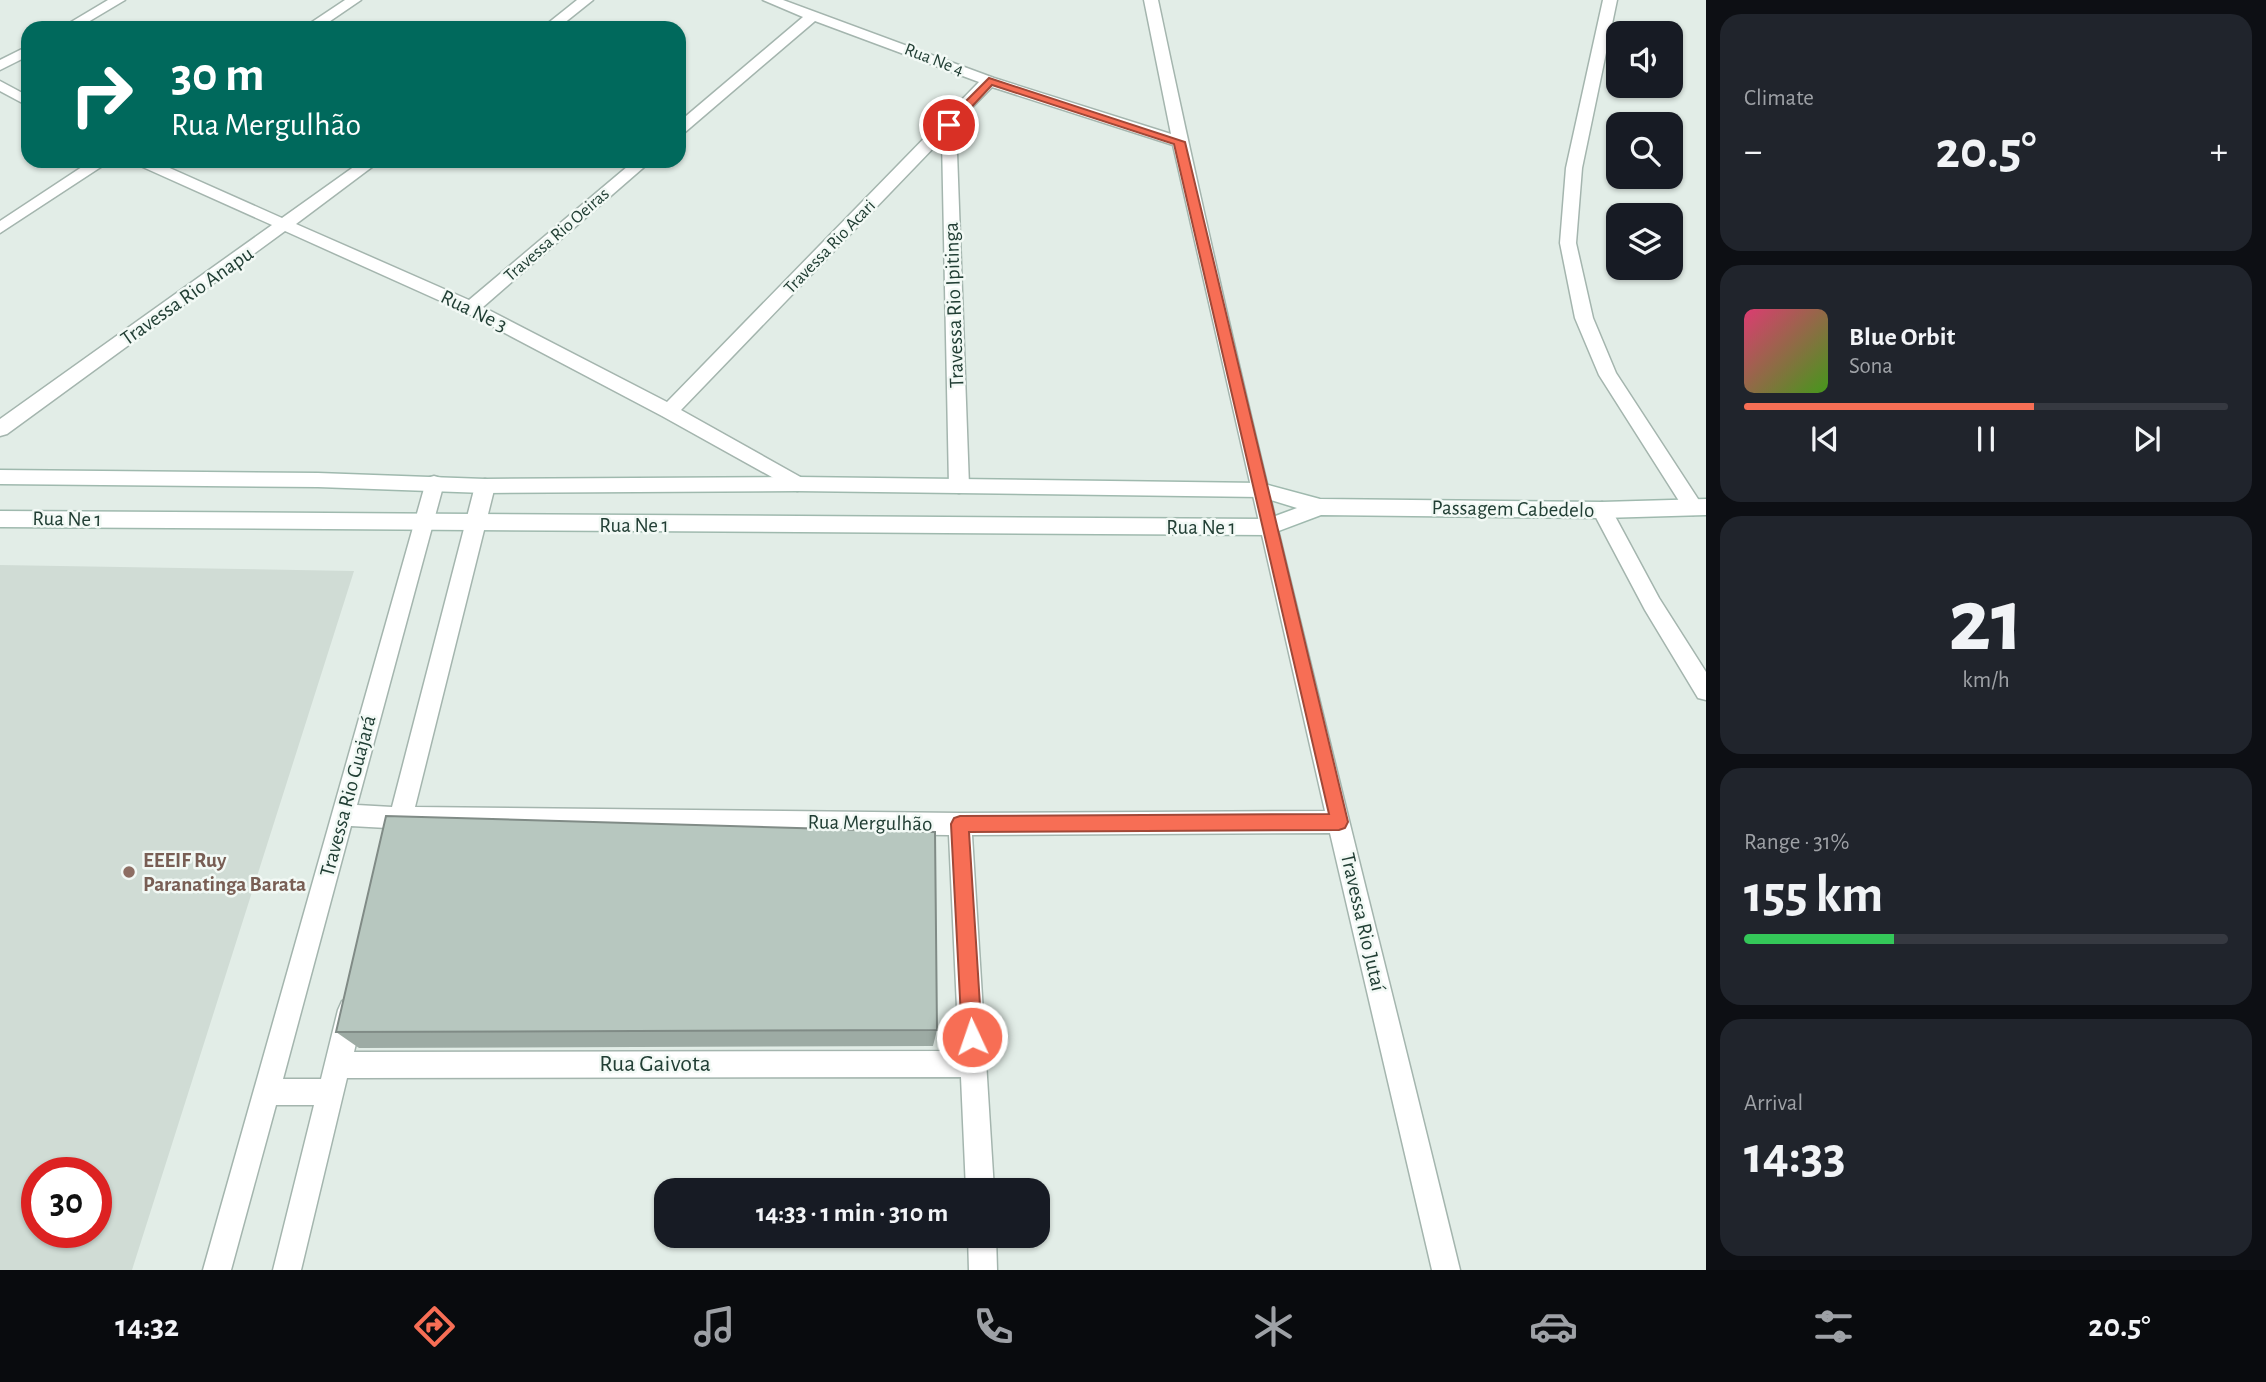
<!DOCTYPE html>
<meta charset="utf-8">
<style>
body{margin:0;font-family:"Alegreya Sans",sans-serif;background:#20242c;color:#f1f3f6;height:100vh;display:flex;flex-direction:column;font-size:26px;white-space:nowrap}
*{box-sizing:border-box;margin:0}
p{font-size:23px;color:#9ea1a6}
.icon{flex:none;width:38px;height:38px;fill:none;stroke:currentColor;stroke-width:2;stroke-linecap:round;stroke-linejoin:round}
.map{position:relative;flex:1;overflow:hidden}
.drawer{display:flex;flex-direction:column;gap:14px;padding:14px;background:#0d0f14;width:560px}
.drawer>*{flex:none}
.hud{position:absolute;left:21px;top:21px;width:665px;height:147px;border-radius:21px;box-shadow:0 2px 5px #0004;background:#00695c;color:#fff;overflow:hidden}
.fabs{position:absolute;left:1606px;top:21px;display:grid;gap:14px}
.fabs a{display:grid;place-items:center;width:77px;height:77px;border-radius:14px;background:#171b24;box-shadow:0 2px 5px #0004;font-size:35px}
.speed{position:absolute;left:21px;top:1157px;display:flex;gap:14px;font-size:35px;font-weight:700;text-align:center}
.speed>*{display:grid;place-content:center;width:91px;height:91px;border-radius:50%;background:#171b24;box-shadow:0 2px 5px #0004;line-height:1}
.speed .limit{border:10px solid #d22;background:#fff;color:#111}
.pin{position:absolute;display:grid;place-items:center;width:60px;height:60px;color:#fff;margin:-30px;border:4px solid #fff;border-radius:50%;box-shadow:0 2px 7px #0007}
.me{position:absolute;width:77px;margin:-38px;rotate:357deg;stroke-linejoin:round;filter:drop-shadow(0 0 5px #0008)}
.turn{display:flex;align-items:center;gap:24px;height:147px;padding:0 35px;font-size:32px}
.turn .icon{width:91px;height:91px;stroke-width:2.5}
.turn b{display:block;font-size:49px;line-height:60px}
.big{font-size:52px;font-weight:700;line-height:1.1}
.drawer .widget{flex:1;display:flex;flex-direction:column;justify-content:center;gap:10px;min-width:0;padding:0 24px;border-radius:21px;background:#20242c}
.drawer .dial{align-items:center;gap:0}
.dial b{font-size:91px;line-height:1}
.song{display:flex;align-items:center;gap:21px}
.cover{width:84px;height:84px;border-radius:10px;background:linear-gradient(135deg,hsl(340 70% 55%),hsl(100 70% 35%))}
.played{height:7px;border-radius:4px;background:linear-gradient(90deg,#f76e55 60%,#363941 60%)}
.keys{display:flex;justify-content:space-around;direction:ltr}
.heat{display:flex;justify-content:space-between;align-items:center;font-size:38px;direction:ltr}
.charge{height:10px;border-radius:5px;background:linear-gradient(90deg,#34c759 31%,#363941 0)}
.trip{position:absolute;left:654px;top:1178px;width:396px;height:70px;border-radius:21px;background:#171b24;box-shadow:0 2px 5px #0004;font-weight:700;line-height:70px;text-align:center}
.menu{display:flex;height:112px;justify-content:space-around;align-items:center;background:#090b0e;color:#9ea1a6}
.menu .icon{width:49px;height:49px}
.menu .selected{color:#f76e55}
.menu b{font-size:32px;color:#f1f3f6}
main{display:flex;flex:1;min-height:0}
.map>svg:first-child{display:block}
.built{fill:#d0dcd5;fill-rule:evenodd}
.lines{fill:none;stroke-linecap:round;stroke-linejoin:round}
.street-casing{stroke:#a4b5ae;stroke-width:3}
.secondary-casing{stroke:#9fb9ae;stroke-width:3}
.street{fill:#fff;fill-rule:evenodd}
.secondary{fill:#fff;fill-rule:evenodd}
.wall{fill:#9daba4}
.building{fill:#b7c7bf;stroke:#808b86;stroke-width:2}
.route{fill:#f76e55;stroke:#a14837;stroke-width:2}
.education-dot{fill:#8d6e63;stroke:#f2f9f5;stroke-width:2.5}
.labels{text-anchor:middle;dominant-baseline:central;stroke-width:5;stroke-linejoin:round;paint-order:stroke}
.far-street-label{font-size:18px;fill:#213e34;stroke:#f2f9f5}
.street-label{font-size:21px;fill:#213e34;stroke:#f2f9f5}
.education-label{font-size:21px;font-weight:bold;fill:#785e54;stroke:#f2f9f5;text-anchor:start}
.near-street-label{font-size:24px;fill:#213e34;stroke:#f2f9f5}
</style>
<main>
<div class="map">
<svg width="1706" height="1270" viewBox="0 0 1706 1270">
<rect width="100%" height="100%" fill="#e2ede7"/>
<path class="built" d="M0,565L354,571L132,1270H0ZM37,1172H96V1232H37Z"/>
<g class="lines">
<g class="street-casing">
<path id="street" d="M108,0H125L78,28H61Z
M345,0H361L320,28H303Z
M577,0H593L558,28H542Z
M763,0H783L994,78L1171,134L1144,0H1158C1247,426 1357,847 1460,1270H1432L1330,833L972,835L994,1190H966L961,1077L347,1078L301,1270H273L314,1105H276L231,1270H203L427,478L434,476L441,478L444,483L357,805L392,807L475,486L478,481L485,479L492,481L495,486L415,807L960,813L1325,811L1173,145L992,87L956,124L969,486L966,491L959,493L952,491L949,486L942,139L681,410L804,479L807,484L804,489L797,491L662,416L465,312L285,231L7,434L0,436V419L272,225L136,164L133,161H154L282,218L362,161H380L296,224L469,300L634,161H651L483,307L667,402L979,82L815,21L684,133L679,135V122L803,17ZM351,826L387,828L390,838L398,841L406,838L410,829L949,835L959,1051L354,1052L364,1010L360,1001L351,997L342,1001L338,1010L321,1079H283Z
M1603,0H1617L1582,168L1576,243L1593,318L1616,373L1700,502L1703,507L1700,512L1693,515L1686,512L1599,375L1575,318L1560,243L1566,168Z
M28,46V56L0,70V60Z
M0,81L28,96V106L0,91Z
M91,161H110L0,233V221Z
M1602,502L1609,505L1659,598L1706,672V700L1698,698L1645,610L1592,510L1595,505Z
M968,1236H996L997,1270H969Z"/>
</g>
<g class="secondary-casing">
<path id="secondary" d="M0,470L318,473L485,479L797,477L1261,483L1320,499L1602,502L1706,499V515L1602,518L1321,515L1268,535L0,527V511L1267,519L1297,508L1261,497L797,491L485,493L318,487L0,484Z"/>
</g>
<use href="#street" class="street"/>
<use href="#secondary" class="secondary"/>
</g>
<path class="wall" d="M937,1030L933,1046L359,1048L336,1032Z"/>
<path class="building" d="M386,816L935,832L937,1030L336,1032Z"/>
<path class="route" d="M989,78L1185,142L1348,822L1345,828L1339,830L969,832L982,1037L979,1044L972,1047L965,1044L962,1037L951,824L954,818L960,816L1329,814L1174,144L992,85L953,127H945V122Z"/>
<circle class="education-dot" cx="129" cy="872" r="7"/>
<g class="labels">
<g class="far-street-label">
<text transform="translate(934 60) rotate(21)">Rua Ne 4</text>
<text transform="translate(557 235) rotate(-41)">Travessa Rio Oeiras</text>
<text transform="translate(830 247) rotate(-46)">Travessa Rio Acari</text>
</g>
<g class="street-label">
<text transform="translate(187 296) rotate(-35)">Travessa Rio Anapu</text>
<text transform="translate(954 305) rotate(-92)">Travessa Rio Ipitinga</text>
<text transform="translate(474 311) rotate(26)">Rua Ne 3</text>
<text transform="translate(1513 509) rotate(1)">Passagem Cabedelo</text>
<text transform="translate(67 519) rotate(1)">Rua Ne 1</text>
<text x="634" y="525">Rua Ne 1</text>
<text x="1201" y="527">Rua Ne 1</text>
<text transform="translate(348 796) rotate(-75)">Travessa Rio Guajará</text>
<text transform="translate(870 823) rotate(1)">Rua Mergulhão</text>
<text transform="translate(1363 922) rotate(77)">Travessa Rio Jutaí</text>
</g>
<g class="education-label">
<text x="143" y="860">EEEIF Ruy<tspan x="143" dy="24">Paranatinga Barata</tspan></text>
</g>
<g class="near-street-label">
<text x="655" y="1064">Rua Gaivota</text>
</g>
</g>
</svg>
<div class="fabs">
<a><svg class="icon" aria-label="sound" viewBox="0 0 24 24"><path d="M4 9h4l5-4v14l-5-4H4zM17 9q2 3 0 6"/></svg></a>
<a><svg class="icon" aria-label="search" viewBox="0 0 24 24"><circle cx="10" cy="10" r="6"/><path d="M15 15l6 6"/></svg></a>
<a><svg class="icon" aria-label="layers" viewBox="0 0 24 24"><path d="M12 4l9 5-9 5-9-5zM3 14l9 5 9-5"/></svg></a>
</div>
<div class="speed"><div class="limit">30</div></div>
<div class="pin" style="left:949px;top:125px;background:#d93025"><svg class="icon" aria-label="arrive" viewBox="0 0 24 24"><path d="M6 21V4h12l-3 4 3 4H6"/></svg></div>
<svg class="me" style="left:972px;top:1037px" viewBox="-20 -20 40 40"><circle r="17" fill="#f76e55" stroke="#fff" stroke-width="3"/><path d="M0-11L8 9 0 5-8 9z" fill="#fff"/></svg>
<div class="trip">14:33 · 1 min · 310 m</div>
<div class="hud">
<div class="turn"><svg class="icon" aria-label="right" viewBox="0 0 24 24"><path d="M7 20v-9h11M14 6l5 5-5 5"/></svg><div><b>30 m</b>Rua Mergulhão</div></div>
</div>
</div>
<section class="drawer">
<div class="widget"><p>Climate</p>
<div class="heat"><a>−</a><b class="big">20.5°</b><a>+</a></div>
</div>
<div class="widget">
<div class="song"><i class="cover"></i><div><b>Blue Orbit</b><p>Sona</p></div></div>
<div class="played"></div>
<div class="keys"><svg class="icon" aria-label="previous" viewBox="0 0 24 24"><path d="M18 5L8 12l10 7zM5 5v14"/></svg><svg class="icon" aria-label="pause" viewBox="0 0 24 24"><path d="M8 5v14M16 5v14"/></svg><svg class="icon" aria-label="next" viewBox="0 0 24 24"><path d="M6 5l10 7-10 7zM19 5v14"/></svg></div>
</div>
<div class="widget dial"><b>21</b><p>km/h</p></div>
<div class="widget"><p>Range · 31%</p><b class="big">155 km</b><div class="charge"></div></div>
<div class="widget"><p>Arrival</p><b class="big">14:33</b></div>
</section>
</main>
<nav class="menu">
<b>14:32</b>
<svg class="icon selected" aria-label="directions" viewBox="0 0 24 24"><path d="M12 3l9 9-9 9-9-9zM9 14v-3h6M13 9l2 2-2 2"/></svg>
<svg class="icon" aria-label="music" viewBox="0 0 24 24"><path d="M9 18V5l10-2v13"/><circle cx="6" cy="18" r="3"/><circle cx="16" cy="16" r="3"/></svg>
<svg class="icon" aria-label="phone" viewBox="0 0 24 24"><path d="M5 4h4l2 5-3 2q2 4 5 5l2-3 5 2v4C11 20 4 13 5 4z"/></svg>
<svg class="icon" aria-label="climate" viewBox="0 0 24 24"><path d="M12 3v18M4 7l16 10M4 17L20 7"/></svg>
<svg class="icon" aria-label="car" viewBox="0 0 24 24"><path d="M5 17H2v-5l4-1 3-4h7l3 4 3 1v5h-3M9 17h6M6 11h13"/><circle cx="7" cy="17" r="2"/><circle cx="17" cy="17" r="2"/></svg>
<svg class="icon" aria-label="filters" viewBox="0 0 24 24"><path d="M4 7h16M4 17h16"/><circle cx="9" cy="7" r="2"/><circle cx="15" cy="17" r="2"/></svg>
<b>20.5°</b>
</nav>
